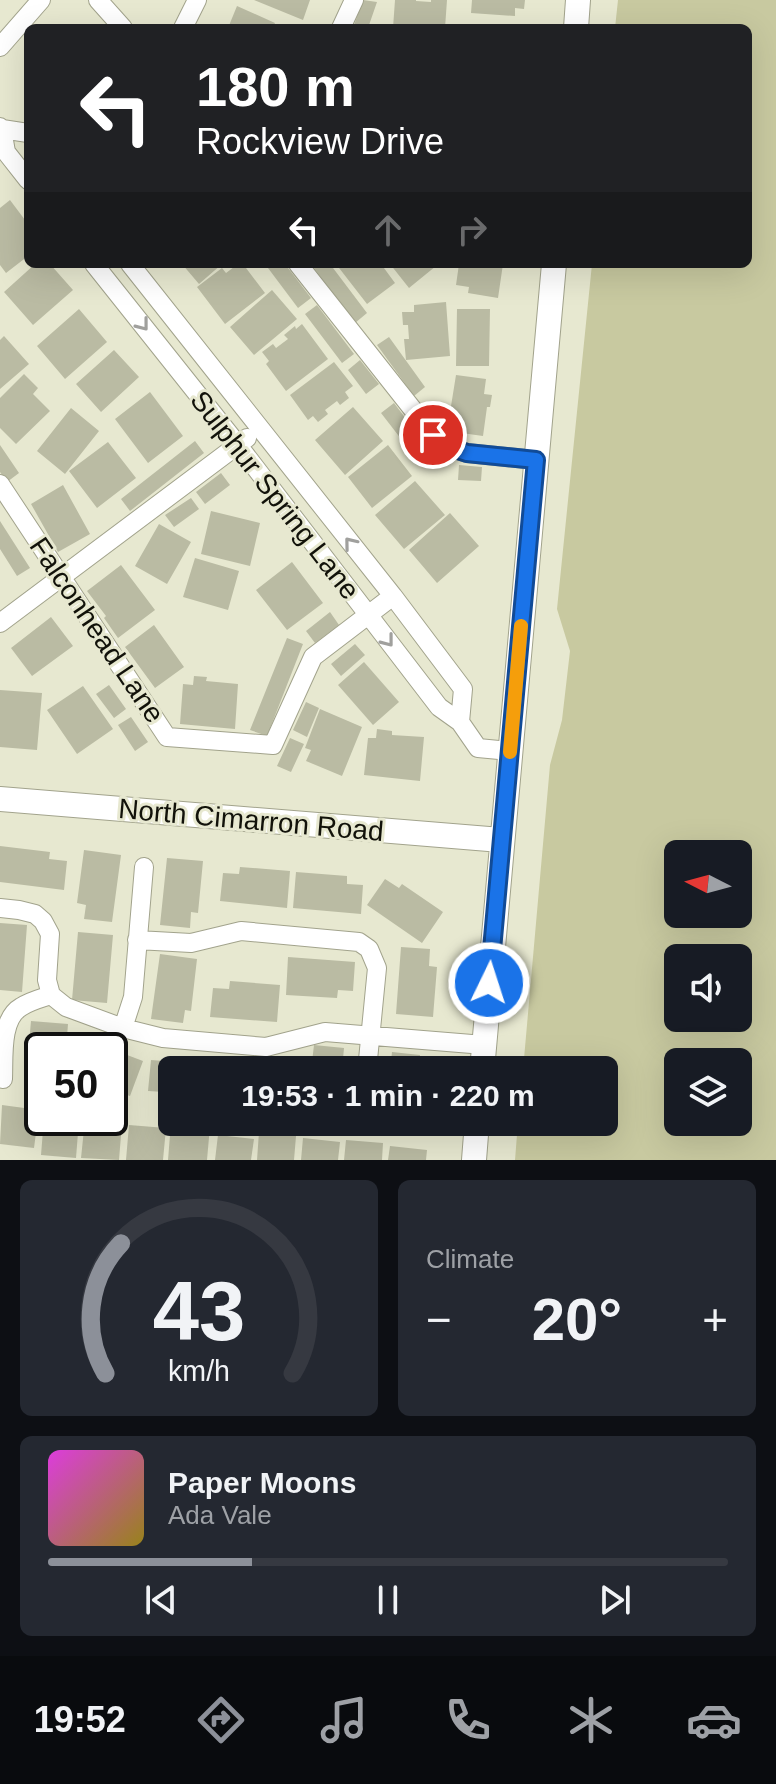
<!DOCTYPE html>
<meta charset="utf-8">
<style>
body{margin:0;font-family:Helvetica,sans-serif;background:#242831;color:#f1f3f6;height:100vh;display:flex;flex-direction:column;font-size:30px;white-space:nowrap}
*{box-sizing:border-box;margin:0}
p{font-size:26px;color:#9ea1a6}
.icon{flex:none;width:44px;height:44px;fill:none;stroke:currentColor;stroke-width:2;stroke-linecap:round;stroke-linejoin:round}
.map{position:relative;height:1160px;overflow:hidden}
.drawer{display:flex;flex-direction:column;gap:20px;padding:20px;background:#0d0f14;flex:1}
.drawer>*{flex:none}
.top-card{position:absolute;left:24px;top:24px;width:728px;height:244px;border-radius:12px;box-shadow:0 8px 32px #0002;background:#202124;color:#fff;overflow:hidden}
.needle{width:52px;rotate:276deg}
.buttons{position:absolute;left:664px;top:840px;display:grid;gap:16px}
.buttons a{display:grid;place-items:center;width:88px;height:88px;border-radius:12px;background:#171b24;box-shadow:0 8px 32px #0002;font-size:40px}
.speed{position:absolute;left:24px;top:1032px;display:flex;gap:16px;font-size:40px;font-weight:700;text-align:center}
.speed>*{display:grid;place-content:center;width:104px;height:104px;border-radius:50%;background:#171b24;box-shadow:0 8px 32px #0002;line-height:1}
.speed .limit{border:4px solid #111;border-radius:12px;background:#fff;color:#111}
.pin{position:absolute;display:grid;place-items:center;width:68px;height:68px;color:#fff;margin:-34px;border:4px solid #fff;border-radius:50%;box-shadow:0 2px 8px #0007}
.me{position:absolute;width:88px;margin:-44px;rotate:4deg;stroke-linejoin:round;filter:drop-shadow(0 0 6px #0008)}
.turn{display:flex;align-items:center;gap:28px;height:168px;padding:0 40px;font-size:36px}
.turn .icon{width:104px;height:104px;stroke-width:2.5}
.turn b{display:block;font-size:56px;line-height:68px}
.lanes{display:flex;align-items:center;height:76px;padding:0 40px;background:#0003;justify-content:center;gap:40px;direction:ltr}
.lanes .off{opacity:.35}
.big{font-size:60px;font-weight:700;line-height:1.1}
.drawer .card{flex:1;display:flex;flex-direction:column;justify-content:center;gap:12px;min-width:0;padding:0 28px;border-radius:12px;background:#242831}
.drawer .dial{align-items:center;gap:0}
.dial svg{height:208px;overflow:visible;fill:none;stroke:#363941;stroke-width:7;stroke-linecap:round;text-anchor:middle}
.dial text{fill:#f1f3f6;stroke:none}
.song{display:flex;align-items:center;gap:24px}
.cover{width:96px;height:96px;border-radius:12px;background:linear-gradient(135deg,hsl(300 70% 55%),hsl(50 70% 35%))}
.played{height:8px;border-radius:4px;background:linear-gradient(90deg,#8c9099 30%,#363941 30%)}
.keys{display:flex;justify-content:space-around;direction:ltr}
.heat{display:flex;justify-content:space-between;align-items:center;font-size:44px;direction:ltr}
.drawer .tiles{flex:1;display:grid;gap:20px;grid-template-columns:1fr 1fr}
.card:last-child{grid-column:span 2}
.trip{position:absolute;left:158px;top:1056px;width:460px;height:80px;border-radius:12px;background:#171b24;box-shadow:0 8px 32px #0002;font-weight:700;line-height:80px;text-align:center}
.dock{display:flex;height:128px;justify-content:space-around;align-items:center;background:#090b0e;color:#9ea1a6}
.dock .icon{width:56px;height:56px}
.dock .current{color:#8c9099}
.dock b{font-size:36px;color:#f1f3f6}
.map>svg:first-child{display:block}
.green{fill:#c8c9a0;fill-rule:evenodd}
.building{fill:#babba3}
.lines{fill:none;stroke-linecap:round;stroke-linejoin:round}
.street-casing{stroke:#a2a38c;stroke-width:20}
.secondary-casing{stroke:#a2a38c;stroke-width:26}
.street{stroke:#fff;stroke-width:18}
.secondary{stroke:#fff;stroke-width:24}
.oneway{stroke:#a0a09d}
.route-casing{stroke:#114b97;stroke-width:20}
.route{stroke:#1a73e8;stroke-width:14}
.slow{stroke:#f59e0b;stroke-width:14}
.labels{text-anchor:middle;dominant-baseline:central;stroke-width:6;stroke-linejoin:round;paint-order:stroke}
.street-label{font-size:28px;fill:#12120a;stroke:#e7e8d0}
</style>
<div class="map">
<svg width="776" height="1160" viewBox="0 0 776 1160">
<rect width="100%" height="100%" fill="#e7e8d0"/>
<path class="green" d="M618,0H776V1160H515L518,1122H604V1070H523L550,765L562,720L570,651L557,609L592,264H748V28H615ZM678,854H738V914H678ZM678,958H738V1018H678ZM678,1062H738V1122H678Z"/>
<path class="building" d="M254,0H310L303,20Z
M363,0L377,2L368,28H353Z
M395,0H416V1L431,2V0H447L445,28H393Z
M472,0H525L524,9L515,8V16L471,13Z
M237,6L275,23L273,28H228Z
M10,200L28,224V256L6,273L0,265V208Z
M35,264H50L73,290L33,325L4,292Z
M182,264H222L199,284Z
M238,264H243L265,293L225,324L197,287L222,268L226,273Z
M265,264H285L311,298L298,308Z
M311,264H330L367,313L355,323Z
M336,264H381L395,283L367,304Z
M390,264H435L436,266L409,288Z
M459,264H503L498,298L468,293L469,287L456,285Z
M272,290L297,319L254,355L230,327Z
M446,302L450,356L406,360L404,339H409L408,325H403L402,312H414V305Z
M317,305L354,354L342,363L305,314Z
M79,309L107,342L65,379L37,346Z
M457,309H490L489,366H456Z
M302,324L328,359L286,391L266,364L269,361L262,352L273,344L276,348L288,339L284,335L295,326L296,329Z
M4,336L29,364L0,389V340Z
M389,337L425,387L414,396L377,345Z
M114,350L139,377L101,412L76,384Z
M360,360L379,384L366,394L348,370Z
M334,362L353,386L345,392L349,398L340,405L337,401L325,410L328,414L318,422L313,416L308,420L290,395Z
M24,374L38,388L33,394L50,411L16,444L0,428V398Z
M456,375L486,379L484,394L492,395L490,407H487L483,436L447,431Z
M150,392L183,436L148,463L115,419Z
M394,403L434,456L422,466L381,413Z
M353,407L383,441L345,475L315,440Z
M71,408L99,431L65,474L37,451Z
M195,441L204,453L130,511L121,499Z
M108,442L136,478L97,508L69,471Z
M0,445L19,473L7,482L0,472Z
M388,445L412,476L372,508L348,477Z
M459,465L482,467L481,481L458,480Z
M221,473L230,485L205,504L196,492Z
M415,481L445,515L404,549L375,515Z
M63,485L90,534L58,552L31,504Z
M191,498L199,509L174,527L165,515Z
M211,511L260,523L250,566L201,554Z
M450,513L479,546L437,583L409,550Z
M0,521L30,568L17,576L0,549Z
M159,524L191,542L167,584L135,566Z
M195,558L239,571L228,610L183,597Z
M292,562L323,603L287,630L256,590Z
M121,565L155,610L118,638L104,618L106,616L87,591Z
M330,612L339,625L315,643L306,631Z
M51,617L73,646L32,676L11,648Z
M154,625L184,667L155,688L125,647Z
M287,638L303,644L267,736L250,730Z
M355,644L365,655L341,676L331,664Z
M364,662L399,702L373,725L338,685Z
M194,676L207,677L206,681L238,684L235,729L180,724L183,684L193,685Z
M109,685L126,709L114,718L96,694Z
M83,686L113,729L77,754L47,710Z
M0,690L42,693L37,750L0,747Z
M306,702L319,708L307,737L293,730Z
M320,709L362,727L342,776L306,761L311,750L305,748Z
M131,717L148,742L135,751L118,725Z
M377,729L392,731V735L424,737L420,781L364,775L368,738H376Z
M290,738L304,744L291,772L277,766Z
M0,846L50,852L49,859L67,861L64,890L0,882Z
M84,850L121,855L112,922L84,919L86,905L77,903Z
M167,858L203,861L198,913L191,912L190,928L160,925Z
M240,867L290,871L287,908L220,901L223,873L239,874Z
M296,872L347,876V884L363,885L361,914L293,908Z
M385,879L399,888L402,884L443,912L422,943L367,905Z
M0,923L27,925L22,992L0,990Z
M78,932L113,935L107,1003L72,1000Z
M401,947L430,949L429,966L437,967L433,1017L396,1014Z
M160,954L197,959L191,1011L185,1010L183,1023L151,1019Z
M288,957L355,962L353,991L338,990L337,998L286,995Z
M230,981L280,985L277,1022L210,1017L213,988L229,989Z
M31,1021L68,1024L66,1050H42V1090L25,1089Z
M82,1038L143,1061L130,1096L110,1089V1050H78Z
M314,1045L344,1048L342,1070H304V1062H312Z
M392,1052L420,1055L419,1070H390Z
M151,1060L217,1065V1070H172V1101L163,1100L164,1092L148,1091Z
M2,1105L39,1110L34,1148L0,1144Z
M44,1118L79,1120L76,1158L41,1155Z
M85,1120L122,1123L119,1160L81,1158Z
M171,1123L210,1126L207,1160H168Z
M129,1125L166,1128L163,1160H126Z
M259,1132L296,1136L294,1160H257Z
M218,1135L254,1139L251,1160H215Z
M303,1138L340,1142L338,1160H301Z
M346,1140L383,1143L382,1160H344Z
M390,1146L427,1150L426,1160H388Z"/>
<g class="lines">
<g class="street-casing">
<path id="street" d="M98,0L123,28
M183,28L197,0
M341,28L354,0
M0,47L41,0
M0,127L2,129L6,152L28,180
M2,129L28,133
M94,264L238,445L439,707L460,722L478,748L510,751
M130,264L393,596L463,689L460,722
M298,264L433,435L446,446L467,453L536,460
M0,484L167,737L273,745L313,657L393,596
M0,623L247,438
M0,908L19,910L35,914L43,921L50,934L47,980L51,995L66,1007L123,1028L163,1038L266,1047L325,1032L484,1045
M137,940L191,943L241,931L359,942L369,949L377,968L367,1070
M123,1028L133,997L144,867
M3,1079C4,1058 0,1019 21,1007C30,1001 42,998 51,995"/>
</g>
<g class="secondary-casing">
<path id="secondary" d="M576,28L578,0
M0,799L501,840
M482,1070L554,264
M474,1160L477,1122"/>
</g>
<use href="#street" class="street"/>
<use href="#secondary" class="secondary"/>
</g>
<defs><path id="oneway-chevron" d="M-2-3.5L2.5 0L-2 3.5" fill="none" stroke-width="1.6" stroke-linecap="round" stroke-linejoin="round" transform="scale(2)"/></defs>
<g class="oneway">
<use href="#oneway-chevron" transform="translate(143 325) rotate(52)"/>
<use href="#oneway-chevron" transform="translate(350 543) rotate(-129)"/>
<use href="#oneway-chevron" transform="translate(388 641) rotate(52)"/>
</g>
<g class="lines">
<g class="route-casing">
<path id="route" d="M433,435L446,446L467,453L536,460L489,983"/>
</g>
<use href="#route" class="route"/>
<path class="slow" d="M510,752L521,626"/>
</g>
<g class="labels">
<g class="street-label">
<text transform="translate(275 495) rotate(52)">Sulphur Spring Lane</text>
<text transform="translate(97 630) rotate(56)">Falconhead Lane</text>
<text transform="translate(251 820) rotate(5)">North Cimarron Road</text>
</g>
</g>
</svg>
<div class="buttons">
<a><svg class="needle" viewBox="-14 -14 28 28"><path d="M0-13l5 13h-10z" fill="#e53935"/><path d="M0 13l5-13h-10z" fill="#9ea1a6"/></svg></a>
<a><svg class="icon" aria-label="sound" viewBox="0 0 24 24"><path d="M4 9h4l5-4v14l-5-4H4zM17 9q2 3 0 6"/></svg></a>
<a><svg class="icon" aria-label="layers" viewBox="0 0 24 24"><path d="M12 4l9 5-9 5-9-5zM3 14l9 5 9-5"/></svg></a>
</div>
<div class="speed"><div class="limit">50</div></div>
<div class="pin" style="left:433px;top:435px;background:#d93025"><svg class="icon" aria-label="arrive" viewBox="0 0 24 24"><path d="M6 21V4h12l-3 4 3 4H6"/></svg></div>
<svg class="me" style="left:489px;top:983px" viewBox="-20 -20 40 40"><circle r="17" fill="#1a73e8" stroke="#fff" stroke-width="3"/><path d="M0-11L8 9 0 5-8 9z" fill="#fff"/></svg>
<div class="trip">19:53 · 1 min · 220 m</div>
<div class="top-card">
<div class="turn"><svg class="icon" aria-label="left" viewBox="0 0 24 24"><path d="M17 20v-9H6M10 6l-5 5 5 5"/></svg><div><b>180 m</b>Rockview Drive</div></div>
<div class="lanes"><svg class="icon" aria-label="left" viewBox="0 0 24 24"><path d="M17 20v-9H6M10 6l-5 5 5 5"/></svg><svg class="icon off" aria-label="ahead" viewBox="0 0 24 24"><path d="M12 20V5M6 11l6-6 6 6"/></svg><svg class="icon off" aria-label="right" viewBox="0 0 24 24"><path d="M7 20v-9h11M14 6l5 5-5 5"/></svg></div>
</div>
</div>
<section class="drawer">
<div class="tiles">
<div class="card dial"><svg viewBox="0 0 100 80">
<path d="M14 69A42 42 0 1 1 86 69"/>
<path d="M14 69A42 42 0 0 1 20 19" stroke="#8c9099"/>
<text x="50" y="56" font-size="32" font-weight="700">43</text>
<text x="50" y="72" font-size="11">km/h</text>
</svg></div>
<div class="card"><p>Climate</p>
<div class="heat"><a>−</a><b class="big">20°</b><a>+</a></div>
</div>
<div class="card">
<div class="song"><i class="cover"></i><div><b>Paper Moons</b><p>Ada Vale</p></div></div>
<div class="played"></div>
<div class="keys"><svg class="icon" aria-label="previous" viewBox="0 0 24 24"><path d="M18 5L8 12l10 7zM5 5v14"/></svg><svg class="icon" aria-label="pause" viewBox="0 0 24 24"><path d="M8 5v14M16 5v14"/></svg><svg class="icon" aria-label="next" viewBox="0 0 24 24"><path d="M6 5l10 7-10 7zM19 5v14"/></svg></div>
</div>
</div>
</section>
<nav class="dock">
<b>19:52</b>
<svg class="icon current" aria-label="directions" viewBox="0 0 24 24"><path d="M12 3l9 9-9 9-9-9zM9 14v-3h6M13 9l2 2-2 2"/></svg>
<svg class="icon" aria-label="music" viewBox="0 0 24 24"><path d="M9 18V5l10-2v13"/><circle cx="6" cy="18" r="3"/><circle cx="16" cy="16" r="3"/></svg>
<svg class="icon" aria-label="phone" viewBox="0 0 24 24"><path d="M5 4h4l2 5-3 2q2 4 5 5l2-3 5 2v4C11 20 4 13 5 4z"/></svg>
<svg class="icon" aria-label="climate" viewBox="0 0 24 24"><path d="M12 3v18M4 7l16 10M4 17L20 7"/></svg>
<svg class="icon" aria-label="car" viewBox="0 0 24 24"><path d="M5 17H2v-5l4-1 3-4h7l3 4 3 1v5h-3M9 17h6M6 11h13"/><circle cx="7" cy="17" r="2"/><circle cx="17" cy="17" r="2"/></svg>
</nav>
